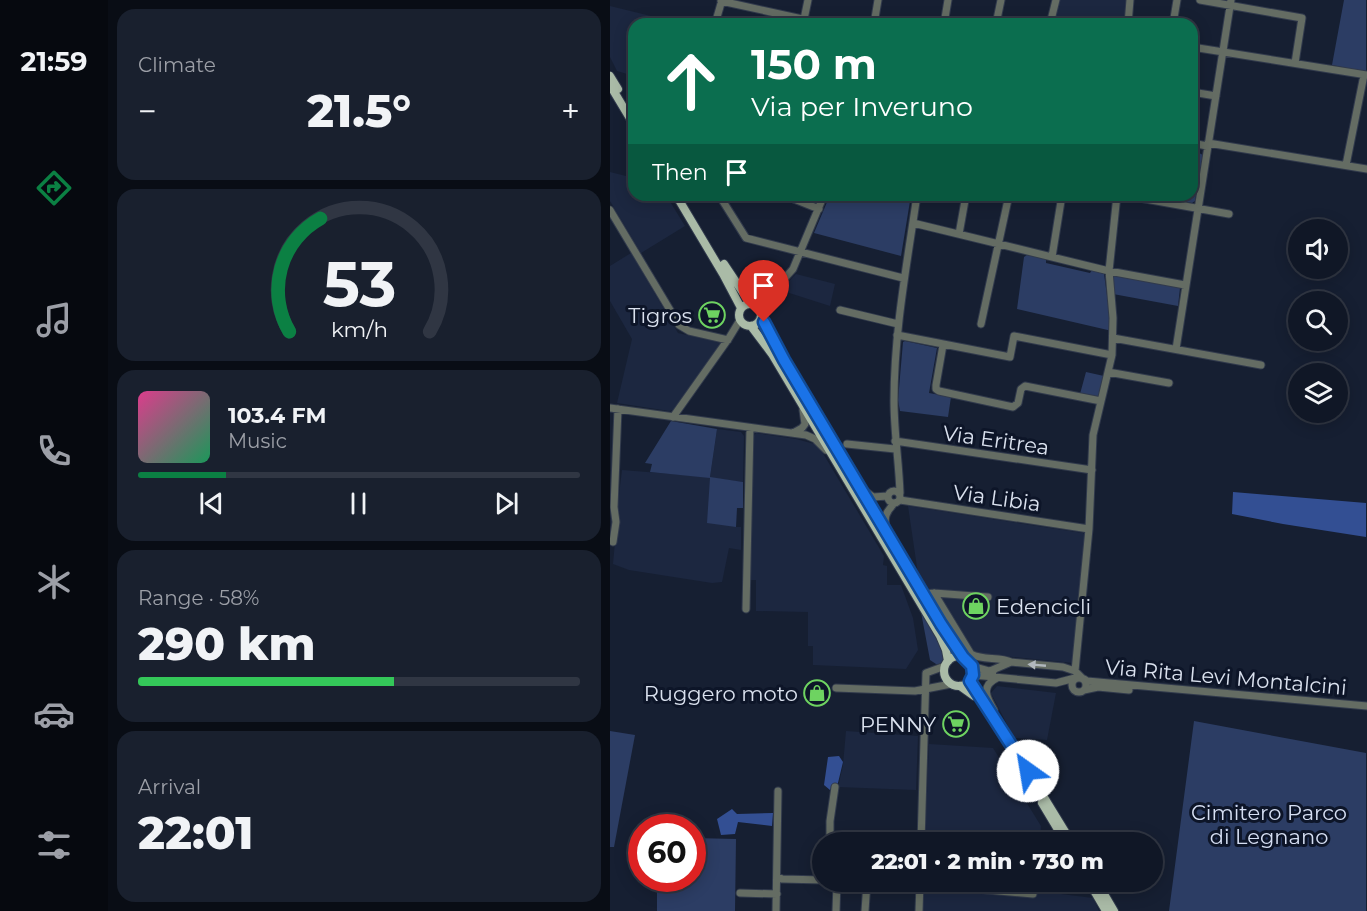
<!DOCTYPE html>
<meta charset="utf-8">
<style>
body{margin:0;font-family:Montserrat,sans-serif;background:#19202e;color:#f1f3f6;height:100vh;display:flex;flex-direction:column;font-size:22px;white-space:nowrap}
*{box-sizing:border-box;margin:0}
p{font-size:20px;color:#9c9fa7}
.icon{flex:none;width:33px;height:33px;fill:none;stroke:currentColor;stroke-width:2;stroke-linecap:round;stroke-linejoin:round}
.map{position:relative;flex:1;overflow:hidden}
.sheet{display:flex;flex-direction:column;gap:9px;padding:9px;background:#090d15;width:502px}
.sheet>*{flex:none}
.top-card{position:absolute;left:18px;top:18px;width:570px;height:183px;border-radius:18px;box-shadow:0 3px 15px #0003,0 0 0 2px #303643;background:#0b6e4f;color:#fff;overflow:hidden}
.fabs{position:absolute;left:678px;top:219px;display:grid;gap:12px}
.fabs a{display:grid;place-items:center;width:60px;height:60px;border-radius:50%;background:#101726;box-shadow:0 3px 15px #0003,0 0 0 2px #303643;font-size:30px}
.speed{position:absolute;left:18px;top:814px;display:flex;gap:12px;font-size:30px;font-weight:700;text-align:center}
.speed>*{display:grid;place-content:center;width:78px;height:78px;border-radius:50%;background:#101726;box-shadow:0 3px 15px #0003,0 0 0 2px #303643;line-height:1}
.speed .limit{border:9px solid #d22;background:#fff;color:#111}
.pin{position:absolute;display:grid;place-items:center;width:51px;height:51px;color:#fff;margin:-62px -26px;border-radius:50% 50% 50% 0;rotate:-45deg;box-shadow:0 0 6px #0007}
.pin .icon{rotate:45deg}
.me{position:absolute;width:66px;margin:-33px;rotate:328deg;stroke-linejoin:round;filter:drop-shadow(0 0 4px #0008)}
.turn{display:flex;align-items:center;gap:21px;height:126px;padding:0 24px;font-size:27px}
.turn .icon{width:78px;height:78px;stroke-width:2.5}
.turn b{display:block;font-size:42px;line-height:51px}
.then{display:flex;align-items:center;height:57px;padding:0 24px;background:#0003;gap:12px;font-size:22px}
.big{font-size:45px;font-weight:800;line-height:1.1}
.sheet .card{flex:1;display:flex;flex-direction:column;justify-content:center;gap:9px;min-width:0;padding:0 21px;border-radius:18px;background:#19202e}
.sheet .dial{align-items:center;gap:0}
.dial svg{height:156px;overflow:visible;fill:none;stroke:#303643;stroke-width:7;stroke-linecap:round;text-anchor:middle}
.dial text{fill:#f1f3f6;stroke:none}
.song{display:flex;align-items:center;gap:18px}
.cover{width:72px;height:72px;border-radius:9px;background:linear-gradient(135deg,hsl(330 70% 55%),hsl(150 70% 35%))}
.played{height:6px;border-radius:3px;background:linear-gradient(90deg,#0b8043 20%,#303643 20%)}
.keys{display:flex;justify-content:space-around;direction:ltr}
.heat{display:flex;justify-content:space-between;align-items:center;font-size:33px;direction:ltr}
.charge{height:9px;border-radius:4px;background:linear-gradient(90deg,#34c759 58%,#303643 0)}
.trip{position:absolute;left:202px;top:832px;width:351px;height:60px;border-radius:30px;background:#101726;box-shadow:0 3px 15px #0003,0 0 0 2px #303643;font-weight:800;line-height:60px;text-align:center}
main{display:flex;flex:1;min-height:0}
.menu{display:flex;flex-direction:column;width:108px;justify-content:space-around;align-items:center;background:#06090f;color:#9c9fa7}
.menu .icon{width:42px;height:42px}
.menu .selected{color:#0b8043}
.menu b{font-size:27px;color:#f1f3f6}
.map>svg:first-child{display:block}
.built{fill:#1c2740}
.green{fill:#2c3d64}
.forest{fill:#334f93}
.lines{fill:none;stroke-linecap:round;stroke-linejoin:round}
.minor-casing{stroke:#313a4c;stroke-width:9}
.major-casing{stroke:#313a4c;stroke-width:10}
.minor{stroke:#646c63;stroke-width:7}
.major{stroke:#aabba7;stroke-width:8}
.oneway{fill:#b1b8bd}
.route-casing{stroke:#114b97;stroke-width:15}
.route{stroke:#1a73e8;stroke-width:10}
.labels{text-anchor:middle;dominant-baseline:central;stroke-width:6;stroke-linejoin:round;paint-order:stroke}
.poi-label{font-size:21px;fill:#dae1ee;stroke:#0d1528;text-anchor:end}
.street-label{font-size:21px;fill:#dae1ee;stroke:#0d1528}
.park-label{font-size:21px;fill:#d6dff3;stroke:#0d1528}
</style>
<main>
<nav class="menu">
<b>21:59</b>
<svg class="icon selected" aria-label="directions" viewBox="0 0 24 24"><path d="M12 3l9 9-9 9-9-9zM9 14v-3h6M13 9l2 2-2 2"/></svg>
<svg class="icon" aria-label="music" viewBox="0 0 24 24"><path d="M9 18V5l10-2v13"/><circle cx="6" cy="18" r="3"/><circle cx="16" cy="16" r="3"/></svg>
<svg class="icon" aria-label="phone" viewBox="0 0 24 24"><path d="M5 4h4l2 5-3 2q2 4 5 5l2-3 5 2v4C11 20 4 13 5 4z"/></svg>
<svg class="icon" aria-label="climate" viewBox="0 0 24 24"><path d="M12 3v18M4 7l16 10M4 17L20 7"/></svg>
<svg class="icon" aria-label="car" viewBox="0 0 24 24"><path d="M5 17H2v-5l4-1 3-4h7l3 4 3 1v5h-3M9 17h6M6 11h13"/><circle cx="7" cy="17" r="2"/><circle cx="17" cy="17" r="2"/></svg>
<svg class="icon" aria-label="filters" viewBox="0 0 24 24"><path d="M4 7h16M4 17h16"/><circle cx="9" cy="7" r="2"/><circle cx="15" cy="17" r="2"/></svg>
</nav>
<section class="sheet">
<div class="card"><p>Climate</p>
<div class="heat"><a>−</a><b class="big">21.5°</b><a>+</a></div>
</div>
<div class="card dial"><svg viewBox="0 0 100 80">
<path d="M14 69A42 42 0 1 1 86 69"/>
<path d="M14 69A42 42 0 0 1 30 11" stroke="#0b8043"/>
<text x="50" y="56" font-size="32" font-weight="700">53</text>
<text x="50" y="72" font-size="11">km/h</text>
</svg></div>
<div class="card">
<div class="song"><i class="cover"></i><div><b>103.4 FM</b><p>Music</p></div></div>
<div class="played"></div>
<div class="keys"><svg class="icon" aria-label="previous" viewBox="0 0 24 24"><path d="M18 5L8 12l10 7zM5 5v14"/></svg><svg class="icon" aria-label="pause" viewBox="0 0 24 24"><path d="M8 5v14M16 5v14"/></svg><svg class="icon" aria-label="next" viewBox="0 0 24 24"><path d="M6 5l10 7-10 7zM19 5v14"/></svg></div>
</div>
<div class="card"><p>Range · 58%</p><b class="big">290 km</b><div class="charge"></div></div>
<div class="card"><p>Arrival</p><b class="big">22:01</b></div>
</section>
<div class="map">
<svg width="757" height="911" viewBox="0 0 757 911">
<rect width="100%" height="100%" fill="#161f32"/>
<path class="built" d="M448,0H518L517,24H443Z
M0,6L53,19H66V24H24V76L7,71L0,57Z
M0,172L24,178V195H56L75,226L31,253L0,201Z
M21,253L68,333L111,343L63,410L59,411L7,403L22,339L0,301V266Z
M186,274L225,284L220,306L170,290Z
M107,429L131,432L134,436L133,482L101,478L126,527H131V550L119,548L112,582L102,583L19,570L3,564L5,542L10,513L7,511L12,470L100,477Z
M146,433L186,439L208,445L274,556L273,565L277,566V585H291L303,618L308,650L296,669L203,665V646H198V612L146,611V580H140L143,437Z
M298,506L473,533L476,536L463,663L355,652L323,603L308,574Z
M387,686L446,693L437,740L404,738L381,693Z
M236,731L308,736L306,790L228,787L233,765Z
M319,744L383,748L431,826L430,843H315Z
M314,883L427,891L483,898L489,911H312Z"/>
<path class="green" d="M734,0H756V72L722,65Z
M582,147L586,148L589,153L593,155L585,201L582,203L538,195H582Z
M220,195H301L291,256L204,233Z
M417,255L436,259V263L480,273L482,270L494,274L502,331L407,309L414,257Z
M502,274L570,288L568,306L503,294Z
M295,341L327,348L319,393L341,397L338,417L290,411L288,400L293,342Z
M476,372L494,376L489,397L470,394Z
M61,421L107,429L100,477L133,482V508H127L126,527L97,523L100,478L40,472L42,464L35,463Z
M310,607L332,647L334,660L330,664H326L320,660Z
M584,721L756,753V911H559Z
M0,731L25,735L4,847H0Z
M83,838L126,839L125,911H47V879H82Z"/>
<path class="forest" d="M623,492L756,503V537L673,524L622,514Z
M229,756L233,762L227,787L220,790L214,785L218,757Z
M122,809L127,814L163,813L162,826L128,822L125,834L111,835L107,819Z"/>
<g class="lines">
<g class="minor-casing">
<path id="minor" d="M590,0L692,18L685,63
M111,1L215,24
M105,24L112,0
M193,24L198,0
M264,24L268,0
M334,24L338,0
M386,24L391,0
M440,24L446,0
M518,24L520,0
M563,24L567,0
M582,47L757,75
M582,92L606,96
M582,143L597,146
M598,143L757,169
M736,165L754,75
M109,195L136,238L293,278
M174,195L209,209
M513,195L619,214
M0,210L69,325L79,331L118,340
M303,223L499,271L575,285
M349,234L356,195
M442,257L452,195
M150,309L158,297L183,269L214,195
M230,310L288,324
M371,324L399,195
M287,335L400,357L404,336L502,355
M503,338L651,365
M333,345L326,385V389L329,391L403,407L408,403L411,389L415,386L491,401
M566,349L621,0
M498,372L559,383
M0,408L196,435L205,439L216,450
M63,417L119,338L130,320
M183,433L192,428L195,424L193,410
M285,441L482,470
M237,444L285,449
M254,490L263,497L278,496
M278 497a6 6 0 1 1 12 0a6 6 0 1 1-12 0Z
M290,493C289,463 284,432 284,401C284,332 297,264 307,195
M290,500L479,529
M277,530C273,518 276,511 285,503
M3,542L6,522L4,507L8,409
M324,593L361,654C373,661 389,656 401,662
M313,594L324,593L378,597
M136,609L140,428
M362,666L383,672
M380,671L401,662L453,667L465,671L472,678
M465,671L479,529L483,435L502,355L503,318L499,271L507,195
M363,675L446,683L465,678
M462 685a7 7 0 1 1 14 0a7 7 0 1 1-14 0Z
M474,679L477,681L757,706
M226,688L305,691L341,684
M474,690L488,687L519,690
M384,710C377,698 370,686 387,678
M220,843V821L225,787
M311,843L316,673L335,666
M168,877L172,879L213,880
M293,882H310
M310,884L423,894
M130,893L167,894
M166,911L168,791
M226,911L227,882
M255,911L257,882
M309,911L310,882"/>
</g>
<g class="major-casing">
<path id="major" d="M0,76L8,89
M0,85L24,125
M66,195L113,274L131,308
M114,264L140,303
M129 315a11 11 0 1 1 22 0a11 11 0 1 1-22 0Z
M151,315L174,360L331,624L353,657
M141,326L162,354L330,636L336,650L338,661
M334 671a15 15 0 1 1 30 0a15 15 0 1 1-30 0Z
M360,681L386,719L462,843
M350,686L364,696
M432,803L456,843
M479,882L496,911
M487,882L504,911"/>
</g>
<use href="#minor" class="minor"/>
<use href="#major" class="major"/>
</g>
<defs><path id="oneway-solid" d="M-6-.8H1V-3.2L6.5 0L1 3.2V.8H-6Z" transform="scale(1.5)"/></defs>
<use class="oneway" href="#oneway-solid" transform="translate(427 665) rotate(-175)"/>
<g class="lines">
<g class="route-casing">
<path id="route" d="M154,322L174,360L331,624L353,657L362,666L363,675L360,681L418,771"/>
</g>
<use href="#route" class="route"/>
</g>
<defs>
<g id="supermarket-ring" transform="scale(1.35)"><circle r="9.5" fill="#0d1528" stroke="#6ed361" stroke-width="1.5"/><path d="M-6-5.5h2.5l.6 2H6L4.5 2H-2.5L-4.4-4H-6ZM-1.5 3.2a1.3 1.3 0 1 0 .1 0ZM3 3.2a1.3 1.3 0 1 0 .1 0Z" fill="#6ed361"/></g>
<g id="shop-ring" transform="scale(1.35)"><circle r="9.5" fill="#0d1528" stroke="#6ed361" stroke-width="1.5"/><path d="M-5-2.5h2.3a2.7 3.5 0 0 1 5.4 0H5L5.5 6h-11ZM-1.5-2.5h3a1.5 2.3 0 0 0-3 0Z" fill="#6ed361"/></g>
</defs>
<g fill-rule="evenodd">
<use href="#supermarket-ring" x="102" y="315"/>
<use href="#shop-ring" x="366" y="606"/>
<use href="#shop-ring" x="207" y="693"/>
<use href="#supermarket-ring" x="346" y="724"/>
</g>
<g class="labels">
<g class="poi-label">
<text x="82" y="315">Tigros</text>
<text x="386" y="606" text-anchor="start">Edencicli</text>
<text x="188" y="693">Ruggero moto</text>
<text x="326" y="724">PENNY</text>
</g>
<g class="street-label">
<text transform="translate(386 440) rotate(8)">Via Eritrea</text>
<text transform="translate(387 498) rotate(8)">Via Libia</text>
<text transform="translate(616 677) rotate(5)">Via Rita Levi Montalcini</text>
</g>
<g class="park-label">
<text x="659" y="812">Cimitero Parco<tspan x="659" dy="24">di Legnano</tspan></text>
</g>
</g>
</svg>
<div class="fabs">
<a><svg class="icon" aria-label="sound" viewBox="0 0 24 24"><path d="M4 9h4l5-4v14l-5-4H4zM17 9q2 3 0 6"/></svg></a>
<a><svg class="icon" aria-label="search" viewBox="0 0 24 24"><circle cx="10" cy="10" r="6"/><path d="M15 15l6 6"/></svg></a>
<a><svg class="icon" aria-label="layers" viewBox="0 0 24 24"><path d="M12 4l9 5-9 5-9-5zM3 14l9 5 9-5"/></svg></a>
</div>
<div class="speed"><div class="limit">60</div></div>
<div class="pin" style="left:154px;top:322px;background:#d93025"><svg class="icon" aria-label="arrive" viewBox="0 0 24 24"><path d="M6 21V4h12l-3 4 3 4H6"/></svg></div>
<svg class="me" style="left:418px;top:771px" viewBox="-20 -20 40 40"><circle r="19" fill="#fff"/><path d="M0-13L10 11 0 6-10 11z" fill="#1a73e8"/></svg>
<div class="trip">22:01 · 2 min · 730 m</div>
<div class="top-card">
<div class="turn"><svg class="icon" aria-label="ahead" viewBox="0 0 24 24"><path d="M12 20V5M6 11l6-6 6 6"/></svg><div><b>150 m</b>Via per Inveruno</div></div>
<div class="then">Then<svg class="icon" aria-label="arrive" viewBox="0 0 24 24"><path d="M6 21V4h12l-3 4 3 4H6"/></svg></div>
</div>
</div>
</main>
